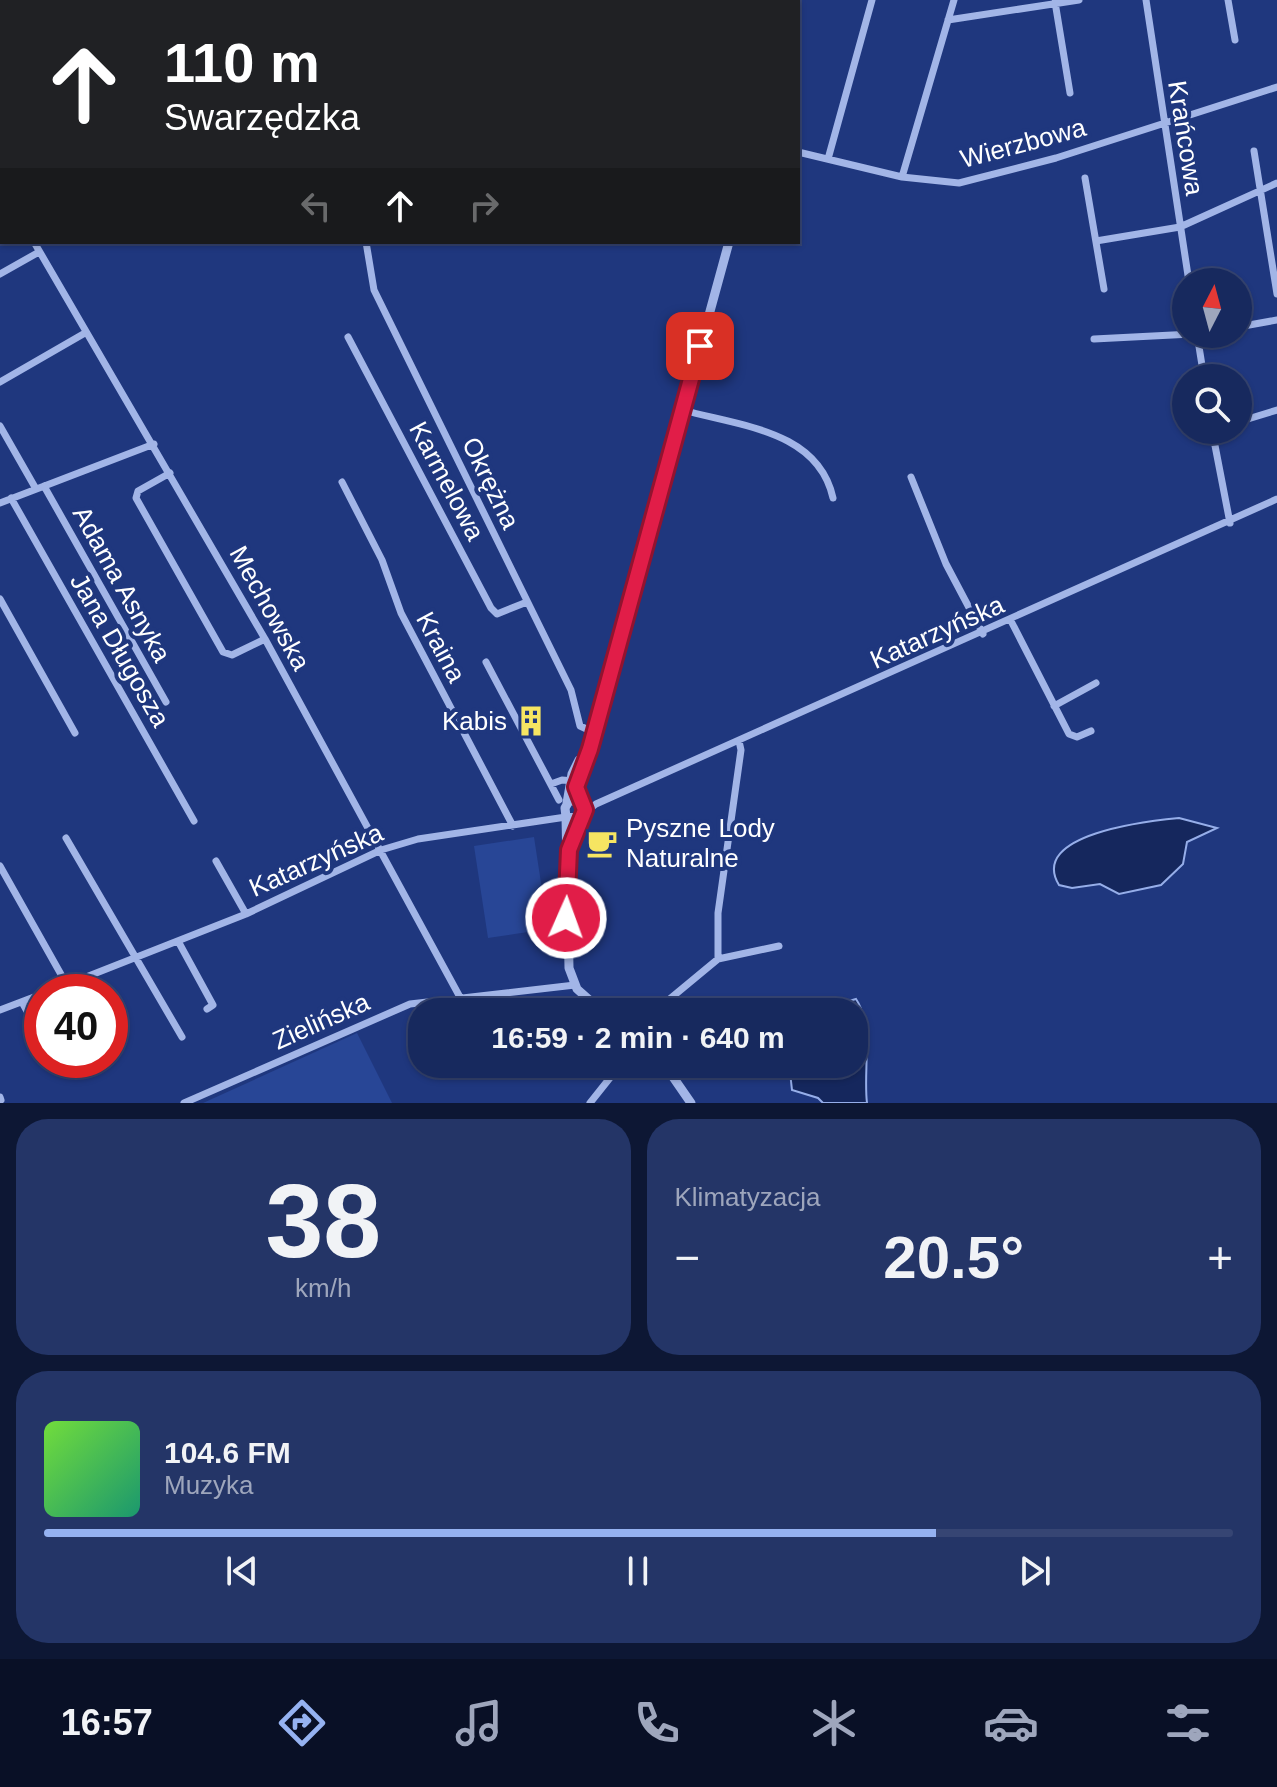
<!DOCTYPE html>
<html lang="pl">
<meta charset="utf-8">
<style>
body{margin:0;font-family:Arial,sans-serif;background:#243567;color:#f1f3f6;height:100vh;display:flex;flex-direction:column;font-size:30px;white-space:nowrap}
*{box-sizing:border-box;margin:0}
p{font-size:26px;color:#9ea6bc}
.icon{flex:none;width:44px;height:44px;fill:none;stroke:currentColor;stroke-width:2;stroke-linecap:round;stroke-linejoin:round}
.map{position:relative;height:1103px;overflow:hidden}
.details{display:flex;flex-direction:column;gap:16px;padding:16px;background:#0d1734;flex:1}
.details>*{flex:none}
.hud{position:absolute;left:0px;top:0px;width:800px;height:244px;box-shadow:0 2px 6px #0004,0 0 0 2px #364573;background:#202124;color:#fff;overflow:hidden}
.needle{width:52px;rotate:6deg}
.fabs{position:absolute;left:1172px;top:268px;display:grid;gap:16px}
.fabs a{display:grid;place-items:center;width:80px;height:80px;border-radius:50%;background:#17295e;box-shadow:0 2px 6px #0004,0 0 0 2px #364573;font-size:40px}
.speed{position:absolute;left:24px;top:974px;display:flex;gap:16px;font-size:40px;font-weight:700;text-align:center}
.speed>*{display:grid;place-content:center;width:104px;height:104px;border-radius:50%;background:#17295e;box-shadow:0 2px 6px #0004,0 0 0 2px #364573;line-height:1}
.speed .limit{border:12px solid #d22;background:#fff;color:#111}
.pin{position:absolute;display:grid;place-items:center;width:68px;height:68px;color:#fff;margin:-34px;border-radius:16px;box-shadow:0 4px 12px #0006}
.me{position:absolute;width:88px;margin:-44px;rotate:2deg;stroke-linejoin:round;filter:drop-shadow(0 0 6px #0008)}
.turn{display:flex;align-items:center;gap:28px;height:168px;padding:0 32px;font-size:36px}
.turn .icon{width:104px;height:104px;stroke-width:2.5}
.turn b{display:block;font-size:56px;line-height:68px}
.lanes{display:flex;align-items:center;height:76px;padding:0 32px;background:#0003;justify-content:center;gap:40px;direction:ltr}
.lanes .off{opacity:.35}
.big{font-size:60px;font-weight:800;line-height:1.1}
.details .card{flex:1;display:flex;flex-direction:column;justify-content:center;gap:12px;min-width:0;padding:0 28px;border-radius:32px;background:#243567}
.details .dial{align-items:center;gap:0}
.dial b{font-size:104px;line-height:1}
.song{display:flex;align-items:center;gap:24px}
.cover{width:96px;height:96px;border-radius:12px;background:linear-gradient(135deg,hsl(100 70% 55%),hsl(160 70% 35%))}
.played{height:8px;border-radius:4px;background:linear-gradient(90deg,#95b2f1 75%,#364573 75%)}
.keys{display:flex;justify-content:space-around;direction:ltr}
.heat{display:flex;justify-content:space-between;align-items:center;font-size:44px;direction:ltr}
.details .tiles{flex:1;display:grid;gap:16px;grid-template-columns:1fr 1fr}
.card:last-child{grid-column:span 2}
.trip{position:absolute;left:408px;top:998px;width:460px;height:80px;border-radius:32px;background:#17295e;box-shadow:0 2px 6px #0004,0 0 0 2px #364573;font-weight:800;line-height:80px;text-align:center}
.dock{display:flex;height:128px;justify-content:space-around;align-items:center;background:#091026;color:#9ea6bc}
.dock .icon{width:56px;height:56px}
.dock .current{color:#95b2f1}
.dock b{font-size:36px;color:#f1f3f6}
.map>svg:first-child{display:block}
.green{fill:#284696}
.water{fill:#15275d;stroke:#96aee9;stroke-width:2}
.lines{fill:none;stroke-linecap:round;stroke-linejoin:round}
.minor{stroke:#a2b5e7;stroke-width:7}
.tertiary{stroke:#a2b5e7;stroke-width:9}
.route-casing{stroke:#92132f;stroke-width:20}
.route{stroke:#e11d48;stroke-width:14}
.labels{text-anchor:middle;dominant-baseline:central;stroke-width:8;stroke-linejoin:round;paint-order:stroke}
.street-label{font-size:26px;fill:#fff;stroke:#1f377e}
.poi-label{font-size:26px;fill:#fff;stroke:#1f377e;text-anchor:end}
</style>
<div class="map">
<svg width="1277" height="1103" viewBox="0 0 1277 1103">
<rect width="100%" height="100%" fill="#1f377e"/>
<path class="green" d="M534,837L548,929L488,938L474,846Z
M357,1033L392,1103H203Z"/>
<path class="water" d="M1179,818L1217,828L1187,842L1183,864L1161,885L1119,894L1100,884L1072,888L1059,885C1028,834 1148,821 1179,818Z
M856,999C874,1026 863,1072 867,1103H823L818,1098L792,1090L790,1072L794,1064H854V1012H835L846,1002Z"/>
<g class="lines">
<path class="minor" d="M559,0L560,2
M1146,0L1189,282
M1228,0L1235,40
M772,2L774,0
M1055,2L1070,93
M948,20L1079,0
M1254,151L1277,294
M798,152L902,177L959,183L1056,158L1277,87
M828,159L872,0
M902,177L954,0
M1085,178L1104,289
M0,182L2,186
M1096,241L1180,227L1277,183
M34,242L265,639L461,999
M366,242L374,290L571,690L580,726L593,732
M0,274L39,252
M1238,327L1277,320
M1197,334L1204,378
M348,337L491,608L497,614L527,602
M1094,339L1192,334
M0,382L85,333
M683,410C739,426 818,430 833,498
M1238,422L1277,410
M0,426L36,489
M1212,430L1230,523
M170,473L138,491L136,498L223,652L232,655L265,639
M911,477L946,564L983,634
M342,482L382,560L401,613L513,826
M44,486L166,702
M11,498L194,821
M0,503L154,444
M0,599L75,733
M1011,621L1069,734L1077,737L1091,731
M486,662L559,800
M1054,706L1096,683
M551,784L562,780L574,781
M584,813L596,804L1277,499
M66,838L182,1037
M216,861L246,914
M0,866L67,985
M178,941L213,1005L207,1009
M718,959V913L741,750L739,741
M78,981L84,992
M48,992L246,914L381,850L418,839L566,817
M22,1002L42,1039
M0,1010L42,994
M654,1012L718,959L779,946
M0,1097L1,1100
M184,1103L410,1004L575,985
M590,1103L621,1064"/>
<path class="tertiary" d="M795,2L796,0
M582,802L576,782L590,749L729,242
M567,803L572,774L579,760
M566,817L569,968L577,989L603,1012
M572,840L585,807L580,801H569L565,808L566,817L581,818
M664,1064L691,1103"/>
</g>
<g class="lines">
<g class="route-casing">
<path id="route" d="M566,918L569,850L585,810L576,787L590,749L700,346"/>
</g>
<use href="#route" class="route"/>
</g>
<defs>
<g id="building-bare" transform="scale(2.4)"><path d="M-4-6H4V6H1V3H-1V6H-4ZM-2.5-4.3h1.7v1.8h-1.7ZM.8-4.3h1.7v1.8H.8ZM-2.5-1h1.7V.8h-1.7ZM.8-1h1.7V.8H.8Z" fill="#f6e562" stroke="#1f377e" stroke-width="2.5" paint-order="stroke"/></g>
<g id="cafe-bare" transform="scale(2.4)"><path d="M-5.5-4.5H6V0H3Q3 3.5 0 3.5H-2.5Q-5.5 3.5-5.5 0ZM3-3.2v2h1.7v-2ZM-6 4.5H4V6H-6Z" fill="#f6e562" stroke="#1f377e" stroke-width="2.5" paint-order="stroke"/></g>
</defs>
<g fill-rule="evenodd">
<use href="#building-bare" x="531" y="721"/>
<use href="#cafe-bare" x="602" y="843"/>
</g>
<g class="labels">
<g class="street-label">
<text transform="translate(1186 138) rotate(81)">Krańcowa</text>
<text transform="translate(1023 143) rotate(-15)">Wierzbowa</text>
<text transform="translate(447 481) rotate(62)">Karmelowa</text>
<text transform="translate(491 483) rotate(64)">Okrężna</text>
<text transform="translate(122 584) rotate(61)">Adama Asnyka</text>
<text transform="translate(270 608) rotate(61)">Mechowska</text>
<text transform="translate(937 632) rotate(-24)">Katarzyńska</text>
<text transform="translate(441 647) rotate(62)">Kraina</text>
<text transform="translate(120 650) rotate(60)">Jana Długosza</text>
<text transform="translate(316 860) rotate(-24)">Katarzyńska</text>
<text transform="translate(321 1021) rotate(-24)">Zielińska</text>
</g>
<g class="poi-label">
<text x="507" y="721">Kabis</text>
<text x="626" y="828" text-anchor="start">Pyszne Lody<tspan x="626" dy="30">Naturalne</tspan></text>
</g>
</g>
</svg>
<div class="fabs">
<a><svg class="needle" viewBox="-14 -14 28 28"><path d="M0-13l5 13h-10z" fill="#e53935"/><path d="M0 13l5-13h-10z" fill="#9ea6bc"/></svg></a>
<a><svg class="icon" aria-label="search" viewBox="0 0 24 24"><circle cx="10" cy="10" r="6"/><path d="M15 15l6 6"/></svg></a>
</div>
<div class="speed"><div class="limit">40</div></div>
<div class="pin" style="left:700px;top:346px;background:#d93025"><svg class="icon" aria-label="arrive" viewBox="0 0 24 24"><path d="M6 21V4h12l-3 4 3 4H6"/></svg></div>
<svg class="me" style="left:566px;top:918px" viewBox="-20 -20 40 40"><circle r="17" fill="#e11d48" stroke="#fff" stroke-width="3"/><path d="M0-11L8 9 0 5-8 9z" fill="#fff"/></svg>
<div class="trip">16:59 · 2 min · 640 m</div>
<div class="hud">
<div class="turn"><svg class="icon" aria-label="ahead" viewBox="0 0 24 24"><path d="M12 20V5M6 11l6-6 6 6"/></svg><div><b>110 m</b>Swarzędzka</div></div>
<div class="lanes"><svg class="icon off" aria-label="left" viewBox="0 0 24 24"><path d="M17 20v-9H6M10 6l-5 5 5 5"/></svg><svg class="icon" aria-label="ahead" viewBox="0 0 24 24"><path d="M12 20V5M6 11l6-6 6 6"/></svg><svg class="icon off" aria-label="right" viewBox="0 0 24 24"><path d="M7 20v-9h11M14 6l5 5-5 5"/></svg></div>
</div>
</div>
<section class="details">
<div class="tiles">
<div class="card dial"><b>38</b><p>km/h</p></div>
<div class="card"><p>Klimatyzacja</p>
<div class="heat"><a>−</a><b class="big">20.5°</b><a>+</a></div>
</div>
<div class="card">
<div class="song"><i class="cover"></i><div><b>104.6 FM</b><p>Muzyka</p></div></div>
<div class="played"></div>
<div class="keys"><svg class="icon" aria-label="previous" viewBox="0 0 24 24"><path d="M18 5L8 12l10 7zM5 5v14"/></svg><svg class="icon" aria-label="pause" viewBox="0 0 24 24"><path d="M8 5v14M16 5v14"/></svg><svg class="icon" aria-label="next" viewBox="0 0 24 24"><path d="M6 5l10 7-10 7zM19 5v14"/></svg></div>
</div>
</div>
</section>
<nav class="dock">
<b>16:57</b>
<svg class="icon current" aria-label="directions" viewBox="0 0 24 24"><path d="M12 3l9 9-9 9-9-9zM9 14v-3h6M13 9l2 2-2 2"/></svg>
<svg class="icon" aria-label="music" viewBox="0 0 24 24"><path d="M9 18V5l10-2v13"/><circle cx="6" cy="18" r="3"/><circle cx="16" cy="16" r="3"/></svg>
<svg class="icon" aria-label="phone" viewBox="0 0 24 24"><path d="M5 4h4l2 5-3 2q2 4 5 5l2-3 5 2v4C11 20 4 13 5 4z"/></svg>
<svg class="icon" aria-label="climate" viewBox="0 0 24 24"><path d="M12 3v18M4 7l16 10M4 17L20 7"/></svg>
<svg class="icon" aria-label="car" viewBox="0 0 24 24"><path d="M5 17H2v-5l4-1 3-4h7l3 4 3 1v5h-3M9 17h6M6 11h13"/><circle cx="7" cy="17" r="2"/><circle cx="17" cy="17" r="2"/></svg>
<svg class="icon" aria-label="filters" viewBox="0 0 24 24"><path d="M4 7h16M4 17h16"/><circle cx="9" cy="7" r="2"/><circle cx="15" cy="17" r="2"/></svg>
</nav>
